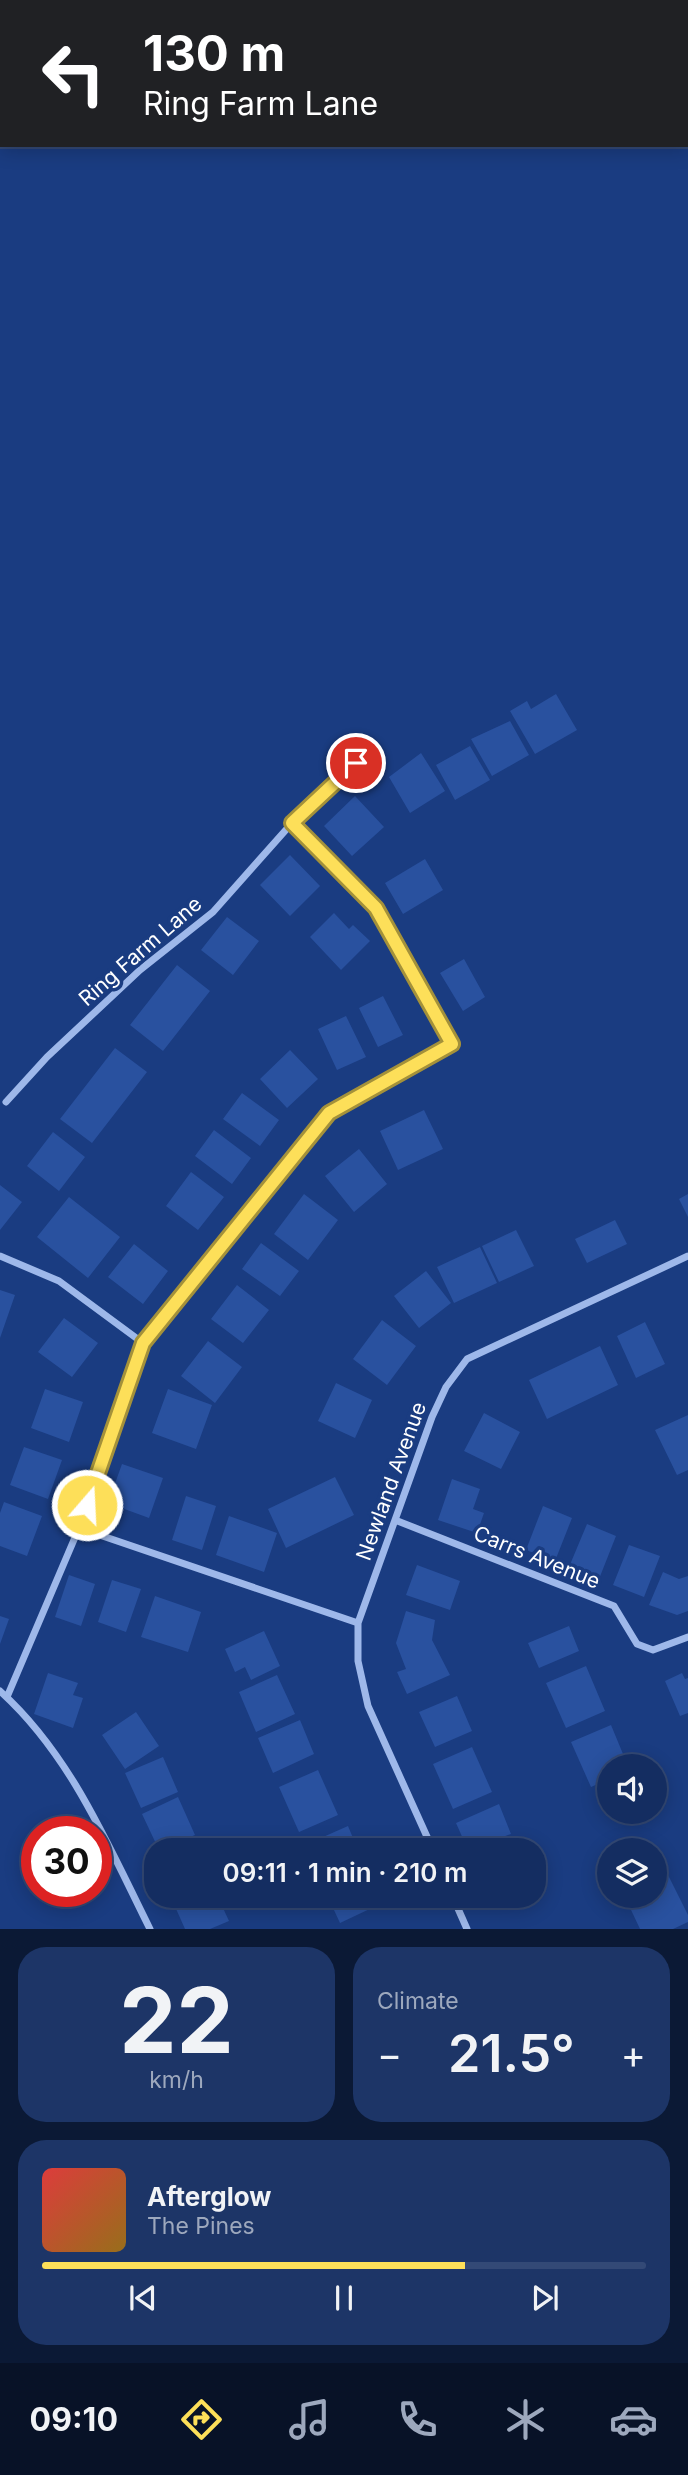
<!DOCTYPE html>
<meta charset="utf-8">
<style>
body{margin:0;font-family:Inter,sans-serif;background:#1d3567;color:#f1f3f6;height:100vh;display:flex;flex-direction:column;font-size:26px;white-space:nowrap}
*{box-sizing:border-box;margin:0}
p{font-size:23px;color:#9da8bd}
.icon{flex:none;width:38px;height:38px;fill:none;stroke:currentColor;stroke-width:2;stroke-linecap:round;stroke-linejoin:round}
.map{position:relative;height:1929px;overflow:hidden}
.sheet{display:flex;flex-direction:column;gap:18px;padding:18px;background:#0b1935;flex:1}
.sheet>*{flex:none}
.guide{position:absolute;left:0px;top:0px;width:690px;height:147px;box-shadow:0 4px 18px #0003,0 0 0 2px #334976;background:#202124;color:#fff;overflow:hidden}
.buttons{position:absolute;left:597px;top:1754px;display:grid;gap:14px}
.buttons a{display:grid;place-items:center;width:70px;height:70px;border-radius:50%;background:#142d61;box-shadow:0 4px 18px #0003,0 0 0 2px #334976;font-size:35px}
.speed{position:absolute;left:21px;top:1816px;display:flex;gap:14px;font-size:35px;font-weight:700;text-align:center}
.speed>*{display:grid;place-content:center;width:91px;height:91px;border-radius:50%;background:#142d61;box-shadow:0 4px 18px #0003,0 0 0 2px #334976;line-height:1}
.speed .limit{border:10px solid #d22;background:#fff;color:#111}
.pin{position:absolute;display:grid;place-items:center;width:60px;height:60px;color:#fff;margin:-30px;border:4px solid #fff;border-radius:50%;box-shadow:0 2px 7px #0007}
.me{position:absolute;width:77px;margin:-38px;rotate:19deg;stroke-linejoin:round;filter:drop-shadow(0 0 5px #0008)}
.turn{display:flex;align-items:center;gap:24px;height:147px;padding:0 28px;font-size:32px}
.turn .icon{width:91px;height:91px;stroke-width:2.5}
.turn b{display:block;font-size:49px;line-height:60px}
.big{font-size:52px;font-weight:600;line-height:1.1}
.sheet .card{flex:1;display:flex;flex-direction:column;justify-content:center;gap:10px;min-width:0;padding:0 24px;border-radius:28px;background:#1d3567}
.sheet .dial{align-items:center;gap:0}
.dial b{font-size:91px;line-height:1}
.song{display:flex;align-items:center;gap:21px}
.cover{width:84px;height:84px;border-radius:10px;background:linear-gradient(135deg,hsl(0 70% 55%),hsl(40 70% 35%))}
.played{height:7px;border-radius:4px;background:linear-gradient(90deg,#fddf59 70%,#334976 70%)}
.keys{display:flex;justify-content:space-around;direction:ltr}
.heat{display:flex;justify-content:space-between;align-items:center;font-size:38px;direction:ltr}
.sheet .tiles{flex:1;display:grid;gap:18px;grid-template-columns:1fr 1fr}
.card:last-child{grid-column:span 2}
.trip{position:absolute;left:144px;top:1838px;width:402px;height:70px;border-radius:28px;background:#142d61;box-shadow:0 4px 18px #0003,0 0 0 2px #334976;font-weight:600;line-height:70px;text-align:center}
.menu{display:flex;height:112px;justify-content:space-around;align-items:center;background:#081227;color:#9da8bd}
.menu .icon{width:49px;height:49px}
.menu .on{color:#fddf59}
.menu b{font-size:32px;color:#f1f3f6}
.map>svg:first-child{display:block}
.green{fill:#234c9a}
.building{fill:#29519f}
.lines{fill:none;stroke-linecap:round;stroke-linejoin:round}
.street{stroke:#9eb8ea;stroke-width:7}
.route-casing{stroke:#a4913a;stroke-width:18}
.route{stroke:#fddf59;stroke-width:12}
.labels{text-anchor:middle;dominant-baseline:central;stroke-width:7;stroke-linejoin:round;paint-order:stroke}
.street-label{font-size:21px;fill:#fff;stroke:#1a3c81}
</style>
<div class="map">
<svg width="688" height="1929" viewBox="0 0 688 1929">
<rect width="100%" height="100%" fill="#1a3c81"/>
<path class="green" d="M0,0H139L2,2L0,105Z"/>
<path class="building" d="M556,694L577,730L535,754L510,711L527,701L531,709Z
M510,721L529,755L492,776L471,739Z
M470,746L490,780L455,800L436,765Z
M421,753L445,791L410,813L389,777Z
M355,796L384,827L352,856L324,826Z
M290,855L320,886L290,916L260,885Z
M425,859L443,890L403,914L385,883Z
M334,913L349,929L353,925L370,941L341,970L310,937Z
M227,917L259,941L233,975L201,950Z
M464,959L485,997L463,1011L440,973Z
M177,965L210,991L163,1051L130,1025Z
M383,996L403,1035L378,1047L359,1008Z
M346,1016L366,1057L337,1070L318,1029Z
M115,1048L147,1072L92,1143L60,1119Z
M290,1050L318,1079L287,1108L260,1079Z
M242,1093L279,1120L260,1146L223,1119Z
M424,1110L443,1149L398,1170L380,1131Z
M214,1130L251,1158L232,1184L195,1156Z
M53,1132L85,1157L59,1191L27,1166Z
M359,1149L387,1184L354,1212L325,1176Z
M191,1172L224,1197L198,1230L166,1206Z
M0,1185L22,1202L0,1230Z
M304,1194L338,1220L308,1260L274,1234Z
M688,1194V1217L679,1199Z
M69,1197L120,1237L88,1278L37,1237Z
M615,1220L627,1244L587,1263L575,1239Z
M516,1230L534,1266L499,1282L482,1246Z
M261,1243L299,1271L280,1296L242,1269Z
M134,1244L168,1271L143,1304L108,1277Z
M480,1247L497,1283L454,1303L437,1267Z
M426,1271L451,1303L419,1328L394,1296Z
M237,1285L269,1310L243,1343L211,1319Z
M0,1290L15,1295L0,1338Z
M64,1318L98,1343L72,1377L38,1352Z
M382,1320L416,1346L387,1385L353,1359Z
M645,1322L665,1364L636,1378L617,1336Z
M208,1341L242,1367L215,1403L181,1376Z
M600,1346L618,1385L547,1419L529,1380Z
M336,1383L372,1400L355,1438L318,1421Z
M45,1389L83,1402L69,1442L31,1428Z
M168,1389L212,1405L196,1449L152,1433Z
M484,1413L520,1432L501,1469L464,1451Z
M688,1415V1470L677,1475L655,1430Z
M24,1447L62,1460L48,1499L10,1485Z
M122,1464L163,1478L149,1518L108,1503Z
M335,1477L354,1515L286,1548L268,1509Z
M452,1479L480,1489L473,1509L484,1513L477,1533L438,1520Z
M186,1496L216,1506L202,1550L172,1540Z
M4,1502L42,1516L27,1556L0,1546V1513Z
M543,1506L572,1518L555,1561L526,1550Z
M229,1516L277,1533L264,1572L216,1555Z
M587,1524L616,1536L599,1579L569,1567Z
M629,1545L660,1556L644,1597L613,1585Z
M417,1565L460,1581L450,1610L406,1595Z
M663,1572L679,1579L688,1576V1611L677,1615L649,1605Z
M69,1575L95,1584L81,1626L55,1617Z
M112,1580L141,1589L126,1632L98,1622Z
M155,1596L201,1612L188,1652L141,1637Z
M406,1611L435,1620L432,1640L450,1675L407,1694L397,1672L406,1669L396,1643Z
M0,1616L9,1619L0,1644Z
M569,1626L579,1651L539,1668L528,1643Z
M264,1631L280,1666L251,1680L245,1667L235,1672L225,1649Z
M586,1666L605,1711L566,1728L546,1683Z
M48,1673L78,1683L73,1695L83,1698L73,1728L34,1714Z
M682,1673L685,1679L688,1678V1713L680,1716L665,1681Z
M277,1675L295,1714L256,1732L239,1692Z
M457,1696L472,1731L435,1747L419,1712Z
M136,1712L159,1746L125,1769L102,1735Z
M300,1720L314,1754L273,1773L258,1738Z
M611,1725L628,1766H609V1779L591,1787L571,1742Z
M472,1747L492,1792L453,1809L433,1764Z
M163,1757L178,1792L141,1808L125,1773Z
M318,1770L338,1815L299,1832L279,1787Z
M178,1797L195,1835L159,1850L142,1814Z
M499,1804L511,1834L468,1850L456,1823Z
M348,1826L358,1850H307L305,1845Z
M201,1842L205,1850H186Z
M665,1869L688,1915V1922L673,1929H640L624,1895H654V1874Z
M189,1895H217L229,1921L210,1929H185L173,1902Z
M327,1895H372L376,1906L340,1923Z"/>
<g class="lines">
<path class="street" d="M6,1102L47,1057L140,970L213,912L292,823
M0,1256L59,1281L143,1343
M395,1520L614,1606L637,1644L653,1650L688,1637
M79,1528L358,1623
M0,1691C71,1755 108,1845 150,1929
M7,1697L79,1528L143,1343L329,1113L451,1044L376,908L292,823L356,763
M433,1850L368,1706L358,1661V1623L432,1417L446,1387L467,1359L688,1256
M452,1895L467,1929"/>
</g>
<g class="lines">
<g class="route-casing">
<path id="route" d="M87,1505L143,1343L329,1113L452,1044L376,908L292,823L356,763"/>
</g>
<use href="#route" class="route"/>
</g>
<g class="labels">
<g class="street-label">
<text transform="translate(140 951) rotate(-41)">Ring Farm Lane</text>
<text transform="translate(391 1481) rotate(-70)">Newland Avenue</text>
<text transform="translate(537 1557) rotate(22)">Carrs Avenue</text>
</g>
</g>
</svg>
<div class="buttons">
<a><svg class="icon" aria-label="sound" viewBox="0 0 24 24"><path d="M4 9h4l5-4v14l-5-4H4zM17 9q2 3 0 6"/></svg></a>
<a><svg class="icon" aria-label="layers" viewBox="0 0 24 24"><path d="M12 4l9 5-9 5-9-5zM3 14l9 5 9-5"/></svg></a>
</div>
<div class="speed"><div class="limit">30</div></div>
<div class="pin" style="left:356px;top:763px;background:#d93025"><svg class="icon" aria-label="arrive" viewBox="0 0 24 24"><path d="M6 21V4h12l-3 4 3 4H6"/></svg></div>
<svg class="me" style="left:87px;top:1505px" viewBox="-20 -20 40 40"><circle r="17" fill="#fddf59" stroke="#fff" stroke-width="3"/><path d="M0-11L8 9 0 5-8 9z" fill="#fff"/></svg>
<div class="trip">09:11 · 1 min · 210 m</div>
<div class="guide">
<div class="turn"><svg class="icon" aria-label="left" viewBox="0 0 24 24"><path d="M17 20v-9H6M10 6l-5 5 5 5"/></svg><div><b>130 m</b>Ring Farm Lane</div></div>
</div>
</div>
<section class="sheet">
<div class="tiles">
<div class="card dial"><b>22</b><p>km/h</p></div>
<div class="card"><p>Climate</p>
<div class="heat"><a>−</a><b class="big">21.5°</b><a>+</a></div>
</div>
<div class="card">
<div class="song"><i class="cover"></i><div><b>Afterglow</b><p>The Pines</p></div></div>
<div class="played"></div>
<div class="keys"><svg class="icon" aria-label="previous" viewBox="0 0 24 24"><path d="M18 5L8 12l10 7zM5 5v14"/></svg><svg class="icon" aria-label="pause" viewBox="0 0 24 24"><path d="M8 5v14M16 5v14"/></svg><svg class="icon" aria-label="next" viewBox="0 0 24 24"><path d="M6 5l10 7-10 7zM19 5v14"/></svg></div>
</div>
</div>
</section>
<nav class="menu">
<b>09:10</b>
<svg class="icon on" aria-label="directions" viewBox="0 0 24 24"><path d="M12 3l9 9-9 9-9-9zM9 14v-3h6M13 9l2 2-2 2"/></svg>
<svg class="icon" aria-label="music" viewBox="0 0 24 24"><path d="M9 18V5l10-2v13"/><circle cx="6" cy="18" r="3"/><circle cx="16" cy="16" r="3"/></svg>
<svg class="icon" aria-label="phone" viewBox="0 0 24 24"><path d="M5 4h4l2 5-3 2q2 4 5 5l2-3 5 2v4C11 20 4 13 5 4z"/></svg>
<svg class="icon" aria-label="climate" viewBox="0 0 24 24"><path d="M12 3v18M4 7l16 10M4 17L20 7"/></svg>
<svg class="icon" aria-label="car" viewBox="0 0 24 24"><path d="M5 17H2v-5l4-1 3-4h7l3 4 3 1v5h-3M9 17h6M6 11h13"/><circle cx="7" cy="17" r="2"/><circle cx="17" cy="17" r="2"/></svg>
</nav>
